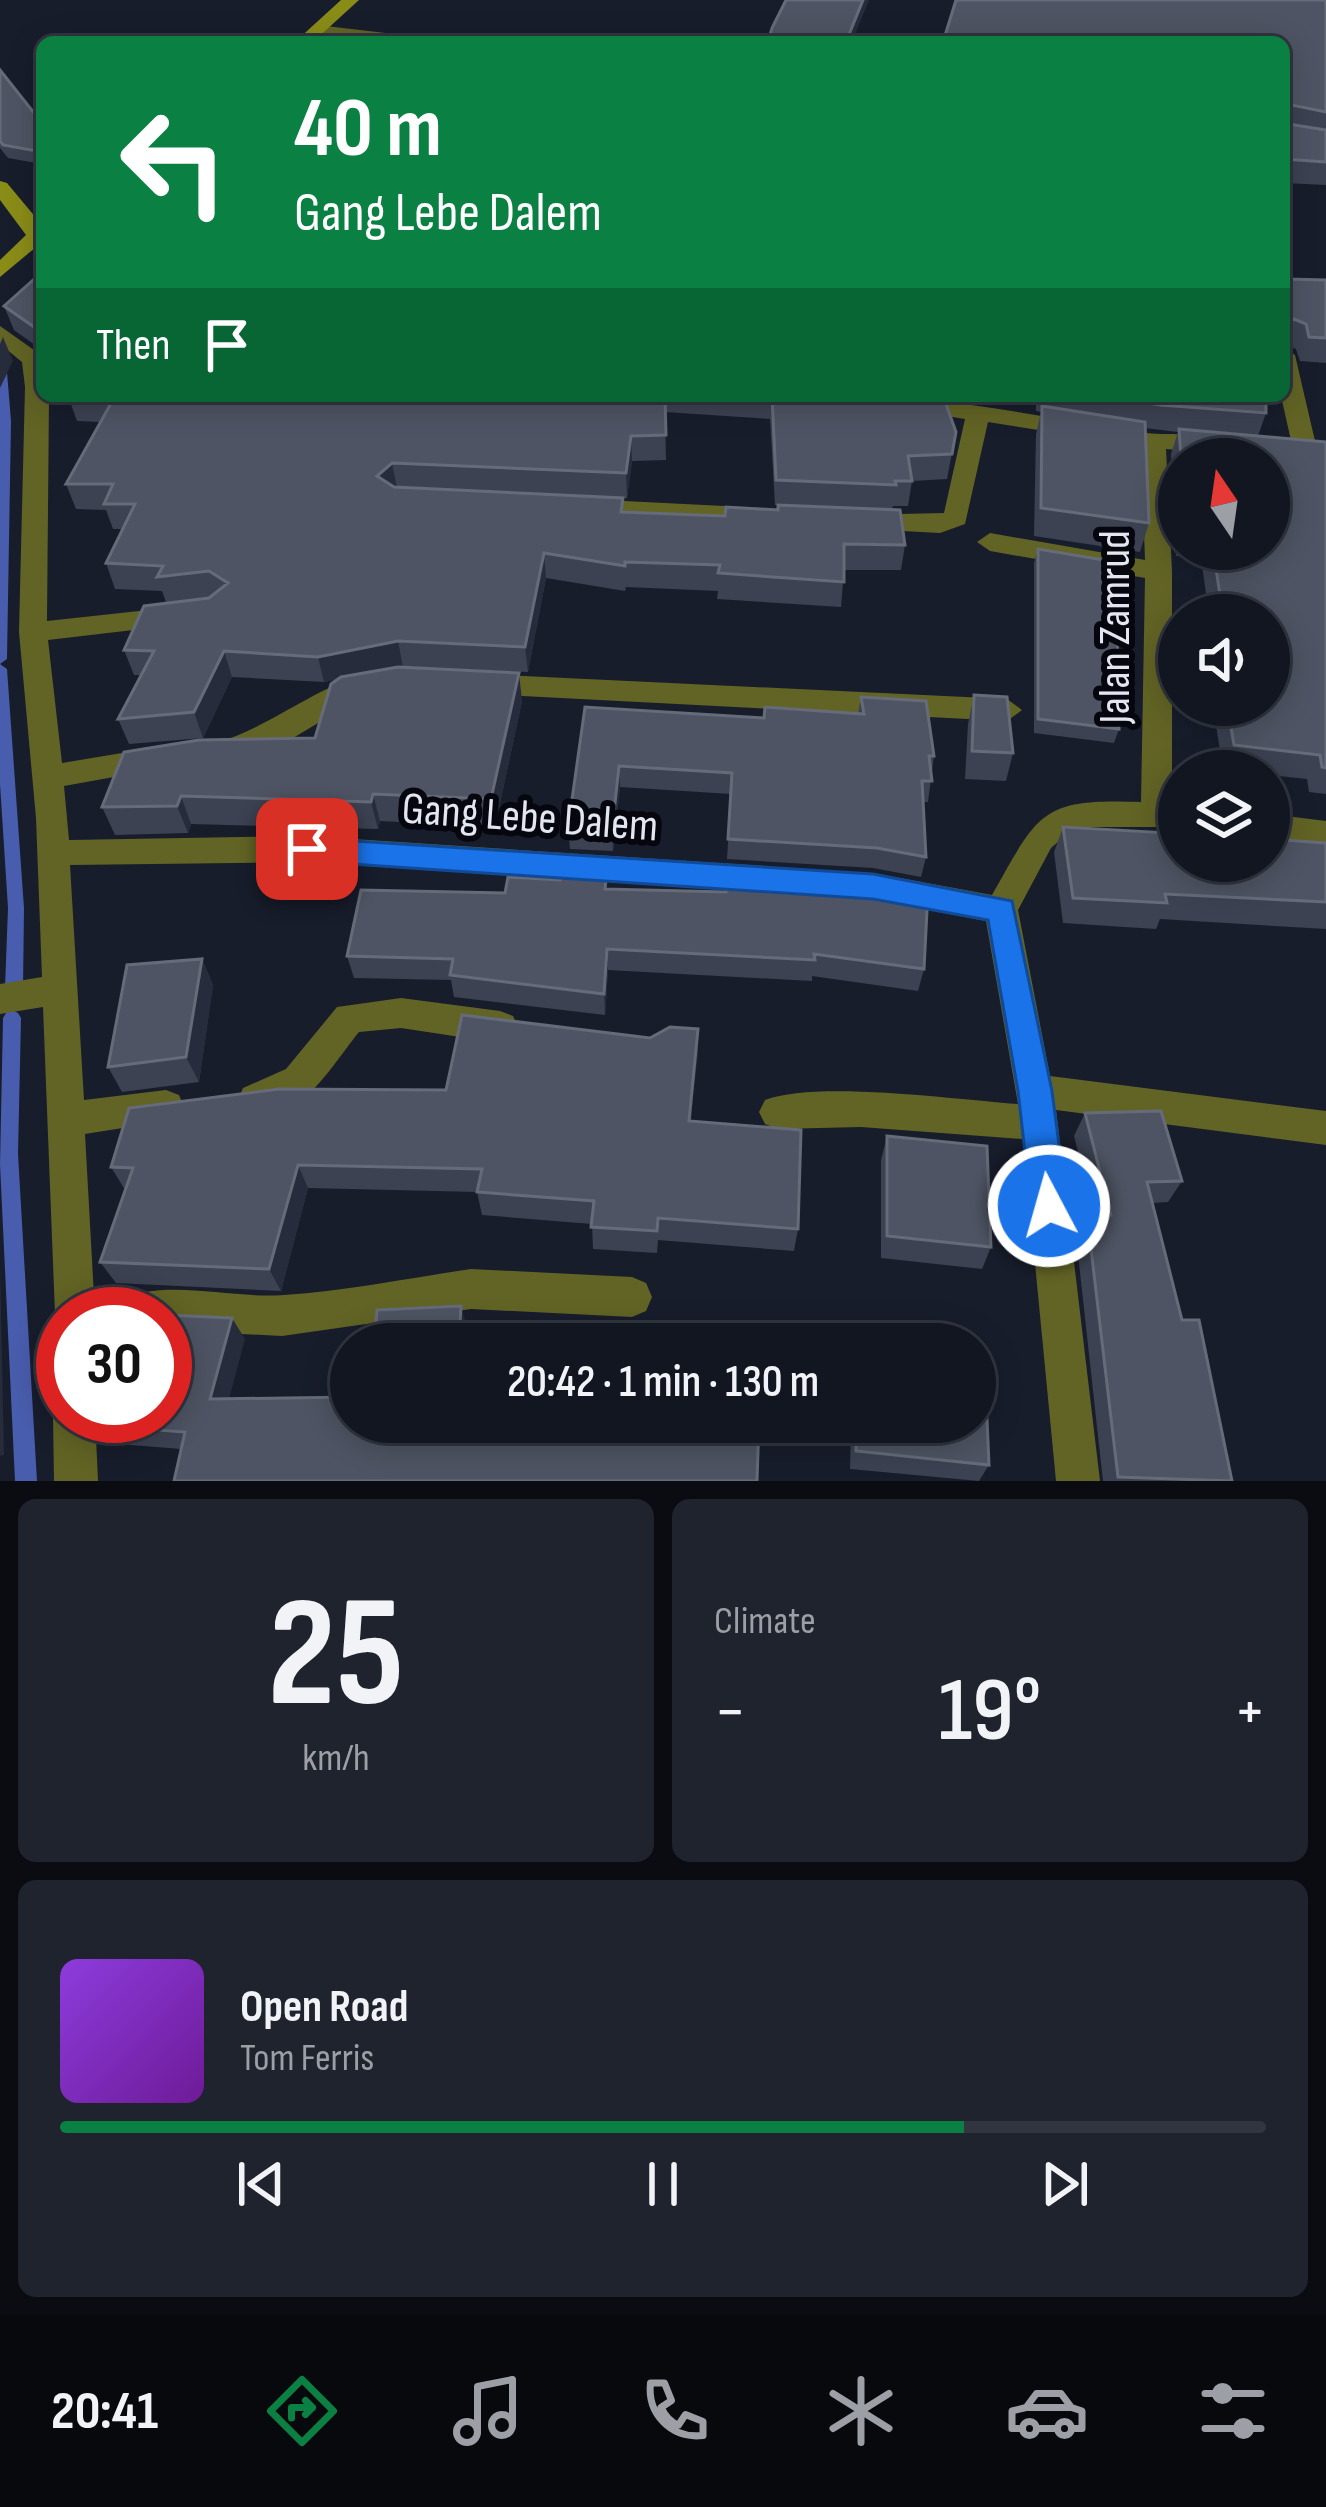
<!DOCTYPE html>
<meta charset="utf-8">
<style>
body{margin:0;font-family:"Sofia Sans Condensed",sans-serif;background:#1f232e;color:#f1f3f6;height:100vh;display:flex;flex-direction:column;font-size:45px;white-space:nowrap}
*{box-sizing:border-box;margin:0}
p{font-size:39px;color:#9c9fa5}
.icon{flex:none;width:66px;height:66px;fill:none;stroke:currentColor;stroke-width:2;stroke-linecap:round;stroke-linejoin:round}
.map{position:relative;height:1481px;overflow:hidden}
.panel{display:flex;flex-direction:column;gap:18px;padding:18px;background:#0a0c12;flex:1}
.panel>*{flex:none}
.guide{position:absolute;left:36px;top:36px;width:1254px;height:366px;border-radius:18px;box-shadow:0 6px 30px #0003,0 0 0 3px #31353f;background:#0b8043;color:#fff;overflow:hidden}
.needle{width:78px;rotate:347deg}
.fabs{position:absolute;left:1158px;top:438px;display:grid;gap:24px}
.fabs a{display:grid;place-items:center;width:132px;height:132px;border-radius:50%;background:#121621;box-shadow:0 6px 30px #0003,0 0 0 3px #31353f;font-size:60px}
.speed{position:absolute;left:36px;top:1287px;display:flex;gap:24px;font-size:60px;font-weight:700;text-align:center}
.speed>*{display:grid;place-content:center;width:156px;height:156px;border-radius:50%;background:#121621;box-shadow:0 6px 30px #0003,0 0 0 3px #31353f;line-height:1}
.speed .limit{border:18px solid #d22;background:#fff;color:#111}
.pin{position:absolute;display:grid;place-items:center;width:102px;height:102px;color:#fff;margin:-51px;border-radius:24px;box-shadow:0 6px 18px #0006}
.me{position:absolute;width:132px;margin:-66px;rotate:354deg;stroke-linejoin:round;filter:drop-shadow(0 0 9px #0008)}
.turn{display:flex;align-items:center;gap:42px;height:252px;padding:0 60px;font-size:54px}
.turn .icon{width:156px;height:156px;stroke-width:2.5}
.turn b{display:block;font-size:84px;line-height:102px}
.then{display:flex;align-items:center;height:114px;padding:0 60px;background:#0003;gap:24px;font-size:45px}
.big{font-size:90px;font-weight:600;line-height:1.1}
.panel .tile{flex:1;display:flex;flex-direction:column;justify-content:center;gap:18px;min-width:0;padding:0 42px;border-radius:18px;background:#1f232e}
.panel .dial{align-items:center;gap:0}
.dial b{font-size:156px;line-height:1}
.song{display:flex;align-items:center;gap:36px}
.cover{width:144px;height:144px;border-radius:18px;background:linear-gradient(135deg,hsl(270 70% 55%),hsl(280 70% 35%))}
.played{height:12px;border-radius:6px;background:linear-gradient(90deg,#0b8043 75%,#31353f 75%)}
.keys{display:flex;justify-content:space-around;direction:ltr}
.heat{display:flex;justify-content:space-between;align-items:center;font-size:66px;direction:ltr}
.panel .tiles{flex:1;display:grid;gap:18px;grid-template-columns:1fr 1fr}
.tile:last-child{grid-column:span 2}
.trip{position:absolute;left:330px;top:1323px;width:666px;height:120px;border-radius:60px;background:#121621;box-shadow:0 6px 30px #0003,0 0 0 3px #31353f;font-weight:600;line-height:120px;text-align:center}
.menu{display:flex;height:192px;justify-content:space-around;align-items:center;background:#07090d;color:#9c9fa5}
.menu .icon{width:84px;height:84px}
.menu .on{color:#0b8043}
.menu b{font-size:54px;color:#f1f3f6}
.map>svg:first-child{display:block}
.lines{fill:none;stroke-linecap:round;stroke-linejoin:round}
.stream{fill:#495dae;fill-rule:evenodd}
.street{fill:#626425;fill-rule:evenodd}
.secondary{fill:#8a8c18;fill-rule:evenodd}
.wall{fill:#3c4252;fill-rule:evenodd}
.shaded-wall{fill:#262c3c}
.building{fill:#4e5463;stroke:#656b79;stroke-width:3}
.route{fill:#1a73e8;stroke:#114b97;stroke-width:3}
.labels{text-anchor:middle;dominant-baseline:central;stroke-width:12;stroke-linejoin:round;paint-order:stroke}
.street-label{font-size:45px;fill:#e2e6f1;stroke:#06070e}
</style>
<div class="map">
<svg width="1326" height="1481" viewBox="0 0 1326 1481">
<rect width="100%" height="100%" fill="#181d2c"/>
<g class="lines">
<path class="stream" d="M0,357L6,360L11,421L7,659L0,664L7,669L24,908L23,988L20,993L14,995L8,993L5,988L8,908L0,784Z
M12,1010L18,1013L21,1018L18,1154L37,1481H15L0,1164L3,1018L6,1013Z"/>
<path class="street" d="M317,25L420,37L428,42H377L311,33V27Z
M0,326L41,355L42,396H49L47,621L176,607L190,616L176,625L48,640L62,763L158,747L169,750L173,758L169,766L158,769L64,786L69,840L307,836L764,866L776,870L780,879L776,888L764,892L307,862L70,865L84,1100L166,1090L179,1095L184,1107L179,1119L85,1134L95,1314H63V1329L55,1314L43,1007L0,1014V984L42,977L36,818L19,632L25,387L22,362L0,344Z
M1284,348L1295,355L1318,454L1306,461L1294,454L1281,396Z
M852,396C951,396 1049,419 1147,433C1170,436 1210,430 1227,446L1215,453L1166,449L1172,571V803H1179V827H1075L1051,848L1018,910L1050,1076L1326,1111V1145L1056,1110L1100,1481H1056L1023,1139L861,1127L778,1129L765,1124L759,1112L765,1100C817,1080 958,1100 1018,1104L986,921L889,902L877,898L873,889L877,880L889,876L992,895C1039,812 1041,798 1141,802L1145,578L990,551L977,542L990,533L1145,560L1141,446L988,422L965,524L940,533L865,529L856,527L852,521L856,515L944,513L965,419L864,403Z
M584,499L764,508L777,516L764,524L575,513L571,507L575,501Z
M482,674L1007,699L1022,710L1007,721L482,694L468,684Z
M363,675L373,678L377,685L373,692C332,708 262,771 219,758L215,750L219,742C271,726 311,690 363,675Z
M1269,814L1326,821V845L1269,838Z
M401,998L500,1011L513,1016L518,1027L513,1038L500,1043L401,1028L359,1032C331,1066 296,1132 243,1112L238,1100L243,1088L286,1069L337,1007Z
M471,1269L632,1277L646,1283L652,1297L646,1311L632,1317L471,1309L282,1336L165,1330V1314H110L116,1300C169,1278 229,1299 284,1295C346,1291 409,1278 471,1269Z
M63,1399V1416H95L98,1481H54L53,1416Z"/>
<path class="secondary" d="M341,0H359L313,42H295Z
M0,181L7,183L42,225V242L0,277V260L26,235L0,200Z"/>
</g>
<path class="wall" d="M1326,0V185L1284,183V42Z
M0,70L42,123V164L8,158L0,148Z
M1284,269L1286,279L1326,280V363L1300,361L1296,349L1285,344L1284,346Z
M42,272V350L14,330L4,306Z
M68,396H943L956,432L947,479L912,481L908,506H893L892,510L905,545L901,570H844L841,607L717,599L718,591L626,587L625,591L546,578L528,672L399,667L522,701L495,827L380,821L378,829L191,824L188,833L115,835L102,807L315,738L338,679L324,682L232,677L203,738L129,744L118,719L141,675H134L124,650L211,597L166,602L162,591L115,589L106,563L123,529H113L106,510L76,509L66,484L100,422L77,421ZM665,412L770,419L775,505H778L777,510L725,516L623,512V498H627L632,461L666,460Z
M1036,396H1266V413L1258,436L1326,442V794L1309,792L1307,779L1269,775V771L1223,770L1213,706L1269,705V615H1209L1201,558L1176,556L1171,454L1178,432L1145,428L1149,523L1140,552L1034,536L1036,434L1041,412L1036,411ZM1179,459H1269V549H1179Z
M1038,549L1119,729L1114,743L1034,733V563Z
M974,695L1013,753L1006,781L965,779L968,724Z
M861,697L934,756L928,802H923L926,857L921,877L873,868L727,859L731,794L620,787L613,851L570,849L568,828L585,707L764,718L858,714Z
M1166,826L1179,861L1326,843V929L1160,919L1156,929L1063,923L1054,852L1063,827L1164,832Z
M609,889L924,969L918,991L812,976V981L608,970L605,1015L454,997L451,980L354,978L347,956L505,893Z
M202,959L213,985L199,1082L122,1092L108,1067Z
M698,1029L691,1121L798,1229L794,1251L658,1240L657,1253L593,1249L592,1224L482,1215L477,1192L308,1188L281,1291L116,1283L100,1262L125,1190L111,1167L446,1090L650,1038Z
M1085,1113L1182,1181L1168,1202L1152,1203L1182,1320L1232,1481H1103L1076,1236L1087,1215H1094L1074,1136Z
M887,1136L991,1247L982,1269L881,1258V1160Z
M245,1339L181,1449L106,1443L89,1425Z
M851,1422H975L989,1465L979,1481L850,1469Z"/>
<path class="shaded-wall" d="M863,0H869L852,42H846Z
M3,337L13,361L0,388V344Z
M631,436L632,461L627,498L626,473Z
M392,463L397,488L377,476Z
M544,553L546,578L528,672L525,647Z
M398,641L403,667L324,682L318,657Z
M224,651L232,677L203,738L194,712Z
M519,673L522,701L495,827L491,799Z
M619,766L620,787L613,851L612,831Z
M373,794L380,821L378,829L371,802Z
M181,796L191,824L188,833L177,806Z
M607,949L608,970L605,1015L604,994Z
M202,959L213,985L199,1082L186,1057Z
M698,1029V1054L688,1144L689,1121Z
M298,1165L308,1188L281,1291L269,1269Z
M0,1268L4,1455L0,1456Z
M461,1306L467,1327L466,1344H459Z
M232,1318L245,1339L224,1418L210,1399Z"/>
<path class="building" d="M786,0H863L846,42H768L772,28Z
M956,0H1326V112L1292,105L1287,109L1288,124L1326,130V162L1284,159V42H943Z
M0,70L42,123V152L3,145L0,141Z
M1284,269L1286,279L1326,280V338L1309,337L1306,324L1294,319L1289,323L1288,336H1284Z
M42,272V336L36,335L34,327L4,306Z
M68,396H665L666,435L631,436L626,473L392,463L377,476L394,487L623,498L621,512L725,516L726,507L778,510V505L900,510L905,545L844,544V582L718,573L720,565L625,562V566L544,553L525,647L398,641L318,657L224,651L194,712L118,719L154,651L124,650L144,606L209,598L228,583L209,571L157,577L163,566L106,563L135,504H104L113,484H66L114,398Z
M772,396H943L956,432L952,454L908,456L912,481H895L896,485L776,480Z
M1105,396H1266V413L1161,405Z
M1042,406L1145,422L1149,523L1041,508Z
M1179,429L1326,442V768L1322,767L1320,755L1234,745L1227,705H1269V615H1223L1213,549H1269V459H1181Z
M1038,549L1116,562L1119,729L1038,719Z
M398,667L519,673L491,799L373,794L371,802L181,796L177,806L102,807L124,752L199,740L315,738L331,684L341,677Z
M974,695L1007,697L1013,753L972,751Z
M861,697L926,701L934,756H929L932,781H922L926,857L877,848L728,839L732,773L619,766L612,831L568,828L585,707L764,718L765,707L864,714Z
M1166,826L1179,827V861H1269V839L1326,843V902L1165,894L1167,903L1073,898L1063,827L1168,833Z
M563,861L608,864L605,889L726,892L727,872L877,882L928,891L924,969L814,954L815,960L607,949L604,994L450,975L453,959L347,956L361,890L505,893L508,877L560,880Z
M202,959L186,1057L108,1067L127,965Z
M462,1015L650,1038L670,1027L698,1029L689,1121L801,1130L798,1229L658,1218L657,1231L591,1227L594,1201L477,1192L482,1169L298,1165L269,1269L100,1262L133,1168L111,1167L129,1108L279,1089L446,1090Z
M1161,1111L1182,1181L1147,1182L1182,1320H1199L1232,1481L1118,1477L1087,1215H1111L1085,1113Z
M887,1136L987,1146L991,1247L887,1236Z
M129,1298H146L150,1314H152H124Z
M461,1306L459,1344H374L377,1310Z
M165,1315L232,1318L210,1399L351,1397V1422H759L757,1481H174L185,1432L89,1425L92,1416H165Z
M857,1337L932,1344H857Z
M975,1348L984,1349L989,1465L856,1451V1422H975Z"/>
<path class="route" d="M307,838L873,874L1012,901L1052,1091L1067,1206L1062,1218L1049,1223L1037,1218L1031,1206L1018,1091L988,920L873,899L307,861L296,857L292,849L296,841Z"/>
<g class="labels">
<g class="street-label">
<text transform="translate(1115 627) rotate(-90)">Jalan Zamrud</text>
<text transform="translate(530 818) rotate(4)">Gang Lebe Dalem</text>
</g>
</g>
</svg>
<div class="fabs">
<a><svg class="needle" viewBox="-14 -14 28 28"><path d="M0-13l5 13h-10z" fill="#e53935"/><path d="M0 13l5-13h-10z" fill="#9c9fa5"/></svg></a>
<a><svg class="icon" aria-label="sound" viewBox="0 0 24 24"><path d="M4 9h4l5-4v14l-5-4H4zM17 9q2 3 0 6"/></svg></a>
<a><svg class="icon" aria-label="layers" viewBox="0 0 24 24"><path d="M12 4l9 5-9 5-9-5zM3 14l9 5 9-5"/></svg></a>
</div>
<div class="speed"><div class="limit">30</div></div>
<div class="pin" style="left:307px;top:849px;background:#d93025"><svg class="icon" aria-label="arrive" viewBox="0 0 24 24"><path d="M6 21V4h12l-3 4 3 4H6"/></svg></div>
<svg class="me" style="left:1049px;top:1206px" viewBox="-20 -20 40 40"><circle r="17" fill="#1a73e8" stroke="#fff" stroke-width="3"/><path d="M0-11L8 9 0 5-8 9z" fill="#fff"/></svg>
<div class="trip">20:42 · 1 min · 130 m</div>
<div class="guide">
<div class="turn"><svg class="icon" aria-label="left" viewBox="0 0 24 24"><path d="M17 20v-9H6M10 6l-5 5 5 5"/></svg><div><b>40 m</b>Gang Lebe Dalem</div></div>
<div class="then">Then<svg class="icon" aria-label="arrive" viewBox="0 0 24 24"><path d="M6 21V4h12l-3 4 3 4H6"/></svg></div>
</div>
</div>
<section class="panel">
<div class="tiles">
<div class="tile dial"><b>25</b><p>km/h</p></div>
<div class="tile"><p>Climate</p>
<div class="heat"><a>−</a><b class="big">19°</b><a>+</a></div>
</div>
<div class="tile">
<div class="song"><i class="cover"></i><div><b>Open Road</b><p>Tom Ferris</p></div></div>
<div class="played"></div>
<div class="keys"><svg class="icon" aria-label="previous" viewBox="0 0 24 24"><path d="M18 5L8 12l10 7zM5 5v14"/></svg><svg class="icon" aria-label="pause" viewBox="0 0 24 24"><path d="M8 5v14M16 5v14"/></svg><svg class="icon" aria-label="next" viewBox="0 0 24 24"><path d="M6 5l10 7-10 7zM19 5v14"/></svg></div>
</div>
</div>
</section>
<nav class="menu">
<b>20:41</b>
<svg class="icon on" aria-label="directions" viewBox="0 0 24 24"><path d="M12 3l9 9-9 9-9-9zM9 14v-3h6M13 9l2 2-2 2"/></svg>
<svg class="icon" aria-label="music" viewBox="0 0 24 24"><path d="M9 18V5l10-2v13"/><circle cx="6" cy="18" r="3"/><circle cx="16" cy="16" r="3"/></svg>
<svg class="icon" aria-label="phone" viewBox="0 0 24 24"><path d="M5 4h4l2 5-3 2q2 4 5 5l2-3 5 2v4C11 20 4 13 5 4z"/></svg>
<svg class="icon" aria-label="climate" viewBox="0 0 24 24"><path d="M12 3v18M4 7l16 10M4 17L20 7"/></svg>
<svg class="icon" aria-label="car" viewBox="0 0 24 24"><path d="M5 17H2v-5l4-1 3-4h7l3 4 3 1v5h-3M9 17h6M6 11h13"/><circle cx="7" cy="17" r="2"/><circle cx="17" cy="17" r="2"/></svg>
<svg class="icon" aria-label="filters" viewBox="0 0 24 24"><path d="M4 7h16M4 17h16"/><circle cx="9" cy="7" r="2"/><circle cx="15" cy="17" r="2"/></svg>
</nav>
